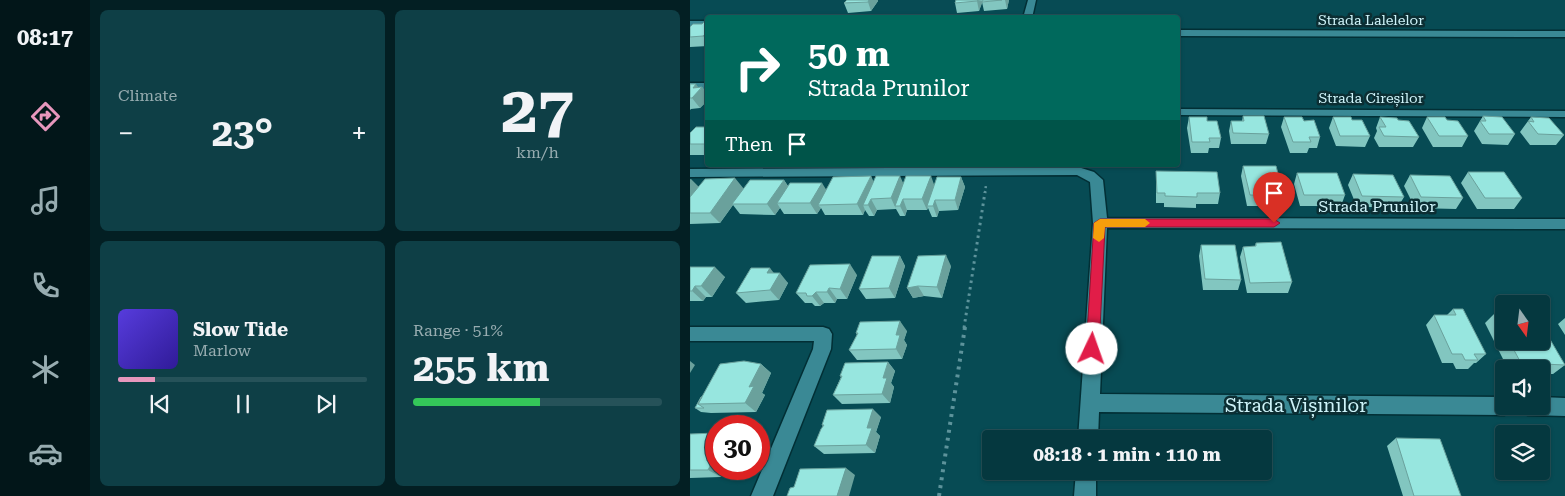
<!DOCTYPE html>
<meta charset="utf-8">
<style>
body{margin:0;font-family:"Roboto Serif",serif;background:#0e3f46;color:#f1f3f6;height:100vh;display:flex;flex-direction:column;font-size:19px;white-space:nowrap}
*{box-sizing:border-box;margin:0}
p{font-size:16px;color:#97acb0}
.icon{flex:none;width:28px;height:28px;fill:none;stroke:currentColor;stroke-width:2;stroke-linecap:round;stroke-linejoin:round}
.map{position:relative;flex:1;overflow:hidden}
.sheet{display:flex;flex-direction:column;gap:10px;padding:10px;background:#031f23;width:600px}
.sheet>*{flex:none}
.hud{position:absolute;left:15px;top:15px;width:475px;height:152px;border-radius:5px;box-shadow:0 1px 4px #0004,0 0 0 1px #265259;background:#00695c;color:#fff;overflow:hidden}
.needle{width:32px;rotate:166deg}
.fabs{position:absolute;left:805px;top:295px;display:grid;gap:10px}
.fabs a{display:grid;place-items:center;width:55px;height:55px;border-radius:5px;background:#05383f;box-shadow:0 1px 4px #0004,0 0 0 1px #265259;font-size:25px}
.speed{position:absolute;left:15px;top:415px;display:flex;gap:10px;font-size:25px;font-weight:700;text-align:center}
.speed>*{display:grid;place-content:center;width:65px;height:65px;border-radius:50%;background:#05383f;box-shadow:0 1px 4px #0004,0 0 0 1px #265259;line-height:1}
.speed .limit{border:8px solid #d22;background:#fff;color:#111}
.pin{position:absolute;display:grid;place-items:center;width:42px;height:42px;color:#fff;margin:-51px -21px;border-radius:50% 50% 50% 0;rotate:-45deg;box-shadow:0 0 5px #0007}
.pin .icon{rotate:45deg}
.me{position:absolute;width:55px;margin:-28px;rotate:3deg;stroke-linejoin:round;filter:drop-shadow(0 0 4px #0008)}
.turn{display:flex;align-items:center;gap:18px;height:105px;padding:0 20px;font-size:22px}
.turn .icon{width:65px;height:65px;stroke-width:2.5}
.turn b{display:block;font-size:35px;line-height:42px}
.then{display:flex;align-items:center;height:48px;padding:0 20px;background:#0003;gap:10px;font-size:19px}
.big{font-size:38px;font-weight:700;line-height:1.1}
.sheet .widget{flex:1;display:flex;flex-direction:column;justify-content:center;gap:8px;min-width:0;padding:0 18px;border-radius:8px;background:#0e3f46}
.sheet .dial{align-items:center;gap:0}
.dial b{font-size:65px;line-height:1}
.song{display:flex;align-items:center;gap:15px}
.cover{width:60px;height:60px;border-radius:8px;background:linear-gradient(135deg,hsl(250 70% 55%),hsl(250 70% 35%))}
.played{height:5px;border-radius:2px;background:linear-gradient(90deg,#e797bd 15%,#265259 15%)}
.keys{display:flex;justify-content:space-around;direction:ltr}
.heat{display:flex;justify-content:space-between;align-items:center;font-size:28px;direction:ltr}
.charge{height:8px;border-radius:4px;background:linear-gradient(90deg,#34c759 51%,#265259 0)}
.sheet .tiles{flex:1;display:grid;gap:10px;grid-template-columns:repeat(2,1fr)}
.trip{position:absolute;left:292px;top:430px;width:290px;height:50px;border-radius:5px;background:#05383f;box-shadow:0 1px 4px #0004,0 0 0 1px #265259;font-weight:700;line-height:50px;text-align:center}
main{display:flex;flex:1;min-height:0}
.tabs{display:flex;flex-direction:column;width:90px;justify-content:space-around;align-items:center;background:#021619;color:#97acb0}
.tabs .icon{width:35px;height:35px}
.tabs .selected{color:#e797bd}
.tabs b{font-size:22px;color:#f1f3f6}
.map>svg:first-child{display:block}
.lines{fill:none;stroke-linecap:round;stroke-linejoin:round}
.street-casing{stroke:#022f35;stroke-width:3}
.path-far2{stroke:#5d939b;stroke-width:2.5;stroke-dasharray:2 3;stroke-linecap:butt}
.path-far1{stroke:#5d939b;stroke-width:3;stroke-dasharray:2.5 4;stroke-linecap:butt}
.path{stroke:#5d939b;stroke-width:4;stroke-dasharray:3 5;stroke-linecap:butt}
.street{fill:#3a8995;fill-rule:evenodd}
.wall{fill:#82c6c0}
.shaded-wall{fill:#6aa19c}
.building{fill:#97e6df;stroke:#6aa19c}
.route{fill:#e11d48;stroke:#92132f}
.slow{fill:#f59e0b}
.labels{text-anchor:middle;dominant-baseline:central;stroke-width:5;stroke-linejoin:round;paint-order:stroke}
.far-street-label{font-size:14px;fill:#cef3f9;stroke:#0c2e33}
.street-label{font-size:16px;fill:#cef3f9;stroke:#0c2e33}
.near-street-label{font-size:19px;fill:#cef3f9;stroke:#0c2e33}
</style>
<main>
<nav class="tabs">
<b>08:17</b>
<svg class="icon selected" aria-label="directions" viewBox="0 0 24 24"><path d="M12 3l9 9-9 9-9-9zM9 14v-3h6M13 9l2 2-2 2"/></svg>
<svg class="icon" aria-label="music" viewBox="0 0 24 24"><path d="M9 18V5l10-2v13"/><circle cx="6" cy="18" r="3"/><circle cx="16" cy="16" r="3"/></svg>
<svg class="icon" aria-label="phone" viewBox="0 0 24 24"><path d="M5 4h4l2 5-3 2q2 4 5 5l2-3 5 2v4C11 20 4 13 5 4z"/></svg>
<svg class="icon" aria-label="climate" viewBox="0 0 24 24"><path d="M12 3v18M4 7l16 10M4 17L20 7"/></svg>
<svg class="icon" aria-label="car" viewBox="0 0 24 24"><path d="M5 17H2v-5l4-1 3-4h7l3 4 3 1v5h-3M9 17h6M6 11h13"/><circle cx="7" cy="17" r="2"/><circle cx="17" cy="17" r="2"/></svg>
</nav>
<section class="sheet">
<div class="tiles">
<div class="widget"><p>Climate</p>
<div class="heat"><a>−</a><b class="big">23°</b><a>+</a></div>
</div>
<div class="widget dial"><b>27</b><p>km/h</p></div>
<div class="widget">
<div class="song"><i class="cover"></i><div><b>Slow Tide</b><p>Marlow</p></div></div>
<div class="played"></div>
<div class="keys"><svg class="icon" aria-label="previous" viewBox="0 0 24 24"><path d="M18 5L8 12l10 7zM5 5v14"/></svg><svg class="icon" aria-label="pause" viewBox="0 0 24 24"><path d="M8 5v14M16 5v14"/></svg><svg class="icon" aria-label="next" viewBox="0 0 24 24"><path d="M6 5l10 7-10 7zM19 5v14"/></svg></div>
</div>
<div class="widget"><p>Range · 51%</p><b class="big">255 km</b><div class="charge"></div></div>
</div>
</section>
<div class="map">
<svg width="875" height="496" viewBox="0 0 875 496">
<rect width="100%" height="100%" fill="#074b54"/>
<g class="lines">
<g class="street-casing">
<path id="street" d="M338,0H346L342,18H333Z
M0,21H18V27H0Z
M488,30L875,31V37L488,36Z
M0,83H18V89H0Z
M488,109L875,111V117L488,115Z
M388,167L404,172L413,180L417,218L875,219V229L417,228L410,394L814,397V406H823L821,412L814,415L409,412L408,439H388L403,223L400,182L387,175L0,177V169Z
M0,327H133L139,329L142,334L141,349L83,496H61L123,349L124,341H0Z
M851,397L875,398V416L838,415L831,412L829,406H851Z
M386,471H406V496H384Z"/>
</g>
<path class="path-far2" d="M295,193L296,185"/>
<path class="path-far1" d="M274,328L295,192"/>
<path class="path" d="M249,496L275,327"/>
<use href="#street" class="street"/>
</g>
<path class="wall" d="M266,0H319L317,9L294,11L292,2L289,11L267,13L265,3Z
M188,1L181,11L158,13L154,3Z
M18,22V46L0,47V27Z
M0,84L8,87H12L18,95V100L10,108L1,109L0,110Z
M553,116L579,134L576,144H541L539,131L541,121H552Z
M793,116L825,134L818,145L792,144L784,131Z
M499,117L517,121L531,138L529,148H519L518,153H501L497,128Z
M594,117L614,121L630,137L627,148H619L617,153H600L591,127Z
M643,117L662,120L680,136L675,147L646,146L639,128Z
M690,117L708,120L729,137L723,147H689L684,138L687,131L686,128Z
M737,117L757,120L778,136L772,147H743L732,128Z
M841,117L874,135L866,145H840L830,132Z
M18,127V155H0V133Z
M553,166L594,196L591,206H557L551,176Z
M466,171L530,193L528,204H506V208L474,207V203H466Z
M778,172L832,198L824,209H787L771,183Z
M607,173L655,195L651,206H610L604,184Z
M663,174L714,197L708,207H667L658,185Z
M720,175L773,198L766,209L725,208L714,186Z
M181,176L183,182L244,185L271,177L275,187L268,210L249,211L247,217H242L238,208L237,210H217L215,216H210L206,209L187,210L184,216H179L175,210L173,215H135L131,208L127,214H94L90,208L85,215L50,214L43,205L30,223L0,224V179L8,187L53,189L94,180L98,186L136,190Z
M566,243L602,282L598,293H557L550,257L553,247L565,246Z
M511,245L551,280L548,290H513L509,256Z
M210,256L215,266L205,298L176,299L169,289Z
M261,266L252,298L234,296L223,298L217,288Z
M0,267L35,277L22,297H16L13,301H0Z
M84,273L98,283L89,300L56,303L46,293Z
M167,275L157,299H147L145,303H134L130,306H125L122,303H115L106,293Z
M763,309L796,354L786,363H784L778,369H766L763,363H752L736,325L744,315H757Z
M805,313L814,314V341H851L875,365L863,374H851V369H818L795,323Z
M875,318V335L868,324Z
M217,331L214,340L217,345L212,359L167,360L159,350L167,335L166,333Z
M198,362L205,371L201,383L204,387L200,403L152,404L143,395L151,377L150,376Z
M71,364L81,373L72,393L75,395L66,412L21,413L11,412L5,408L11,397Z
M191,417L186,432L190,436L185,453L134,454L124,446L133,426L132,425Z
M0,434L31,477L0,478Z
M706,438L771,496H713L697,446Z"/>
<path class="shaded-wall" d="M179,0H188V1L181,11L178,2Z
M288,0L293,1L289,11L287,1Z
M315,0H319L317,9Z
M18,32V43L13,36Z
M6,84L10,90L12,87L18,95V100L10,108L2,98L3,88Z
M181,176L186,187L173,205L175,210L173,215L167,204Z
M210,176L215,187L205,206L206,209L201,198Z
M241,176L245,187L237,206L238,208L237,210L232,199Z
M271,177L275,187L268,210L265,200Z
M45,178L54,189L42,204L43,205L30,223L20,213Z
M1,179L11,189L0,203V180Z
M94,180L101,191L87,203L90,208L85,215L77,204Z
M132,183L139,194L128,205L131,208L127,214L120,203Z
M181,199L187,210L184,216L178,205Z
M213,199L217,210L215,216L210,206Z
M245,200L249,211L247,217L243,206Z
M256,255L261,266L252,298L247,287Z
M210,256L215,266L205,298L199,288Z
M160,264L167,275L157,299L150,289Z
M25,267L35,277L22,297L11,286Z
M80,268L87,277L90,273L98,283L89,300L80,290L77,273Z
M5,286L16,297L13,301L2,291Z
M228,286L234,296L223,298L217,288Z
M139,288L147,299L145,303L137,292Z
M126,292L134,303L130,306L122,296Z
M210,321L217,331L214,340L217,345L212,359L206,349V335Z
M0,361L5,365L0,373Z
M198,362L205,371L201,383L204,387L200,403L192,394L193,378Z
M71,364L81,373L72,393L75,395L66,412L55,403L59,387Z
M183,409L191,417L186,432L190,436L185,453L176,445L177,428Z
M26,455V469H36L31,477L18,470Z
M156,468L165,475L159,496H147Z"/>
<path class="building" d="M157,0H179L178,2L154,3Z
M266,0H288L287,1L265,3Z
M293,0H312L292,2Z
M14,22H18V32L13,36L0,37V27L3,24H12Z
M0,84H6L3,88L12,87L2,98H0Z
M553,116H574L579,134L543,133L541,121H554Z
M793,116L812,117L825,134H799L790,121H796Z
M499,117H517V121H527L531,138H519L520,142H502Z
M594,117H612L614,121L624,120L630,137H619L621,142H603Z
M643,117H661L662,120H672L680,136H650Z
M690,117L707,118L708,120L719,121L729,137L694,136L689,127H696Z
M737,117H755L757,120L768,121L778,136H749Z
M841,117L859,118L874,135L848,134L838,121L844,122Z
M6,127H18V144H0V133Z
M553,166H586L594,196L560,195Z
M466,171L527,172L530,193H507V197L475,196V193H467Z
M778,172H814L832,198H795Z
M607,173H647L655,195H614Z
M663,174L703,175L714,197L672,196Z
M720,175L760,176L773,198L731,197Z
M181,176L167,204L128,205L143,177Z
M186,176H210L201,198L181,199L178,205H173Z
M216,176H241L232,199H213L210,206H205Z
M247,177H271L265,200H245L243,206H237Z
M45,178L20,213H0V197L15,179Z
M60,180H94L77,204H42Z
M100,183H132L120,203H87Z
M591,242L602,282L560,283L553,247L566,246V243Z
M511,245H545L551,280L515,279Z
M256,255L247,287L228,286L217,288L228,256Z
M182,256H210L199,288L169,289Z
M160,264L150,289L139,288L137,292H126L122,296H117L116,293H106L120,265Z
M0,267H25L11,286H5L2,291H0Z
M61,268H80L77,273H90L80,290L46,293Z
M763,309H773L796,354H784L788,360H775L772,354H762L744,315H766Z
M805,313L814,314V330Z
M210,321L206,335H210L206,349L159,350L168,333H166L170,322Z
M851,324L875,365L831,363L819,341H851Z
M54,361L71,364L59,387L64,386L55,403L8,404L30,364Z
M198,362L193,378H197L192,394L143,395L152,376H150L155,363Z
M11,397H12L8,404L14,408H5Z
M183,409L177,428H182L176,445L124,446L131,429L134,425H132L137,410Z
M26,433V455L18,470H0V434Z
M706,438L750,439L771,496H724Z
M156,468L147,496H97L100,488L104,487L110,469Z"/>
<path class="route" d="M410,219H584L590,223L584,227H415L409,349L407,353L402,355L398,353L396,349L404,223Z"/>
<path class="slow" d="M410,219H455L460,223L455,227H415L414,238L409,242L403,238L404,223Z"/>
<g class="labels">
<g class="far-street-label">
<text x="681" y="20">Strada Lalelelor</text>
<text x="681" y="98">Strada Cireșilor</text>
</g>
<g class="street-label">
<text x="687" y="206">Strada Prunilor</text>
</g>
<g class="near-street-label">
<text x="606" y="405">Strada Vișinilor</text>
</g>
</g>
</svg>
<div class="fabs">
<a><svg class="needle" viewBox="-14 -14 28 28"><path d="M0-13l5 13h-10z" fill="#e53935"/><path d="M0 13l5-13h-10z" fill="#97acb0"/></svg></a>
<a><svg class="icon" aria-label="sound" viewBox="0 0 24 24"><path d="M4 9h4l5-4v14l-5-4H4zM17 9q2 3 0 6"/></svg></a>
<a><svg class="icon" aria-label="layers" viewBox="0 0 24 24"><path d="M12 4l9 5-9 5-9-5zM3 14l9 5 9-5"/></svg></a>
</div>
<div class="speed"><div class="limit">30</div></div>
<div class="pin" style="left:584px;top:223px;background:#d93025"><svg class="icon" aria-label="arrive" viewBox="0 0 24 24"><path d="M6 21V4h12l-3 4 3 4H6"/></svg></div>
<svg class="me" style="left:402px;top:349px" viewBox="-20 -20 40 40"><circle r="19" fill="#fff"/><path d="M0-13L10 11 0 6-10 11z" fill="#e11d48"/></svg>
<div class="trip">08:18 · 1 min · 110 m</div>
<div class="hud">
<div class="turn"><svg class="icon" aria-label="right" viewBox="0 0 24 24"><path d="M7 20v-9h11M14 6l5 5-5 5"/></svg><div><b>50 m</b>Strada Prunilor</div></div>
<div class="then">Then<svg class="icon" aria-label="arrive" viewBox="0 0 24 24"><path d="M6 21V4h12l-3 4 3 4H6"/></svg></div>
</div>
</div>
</main>
